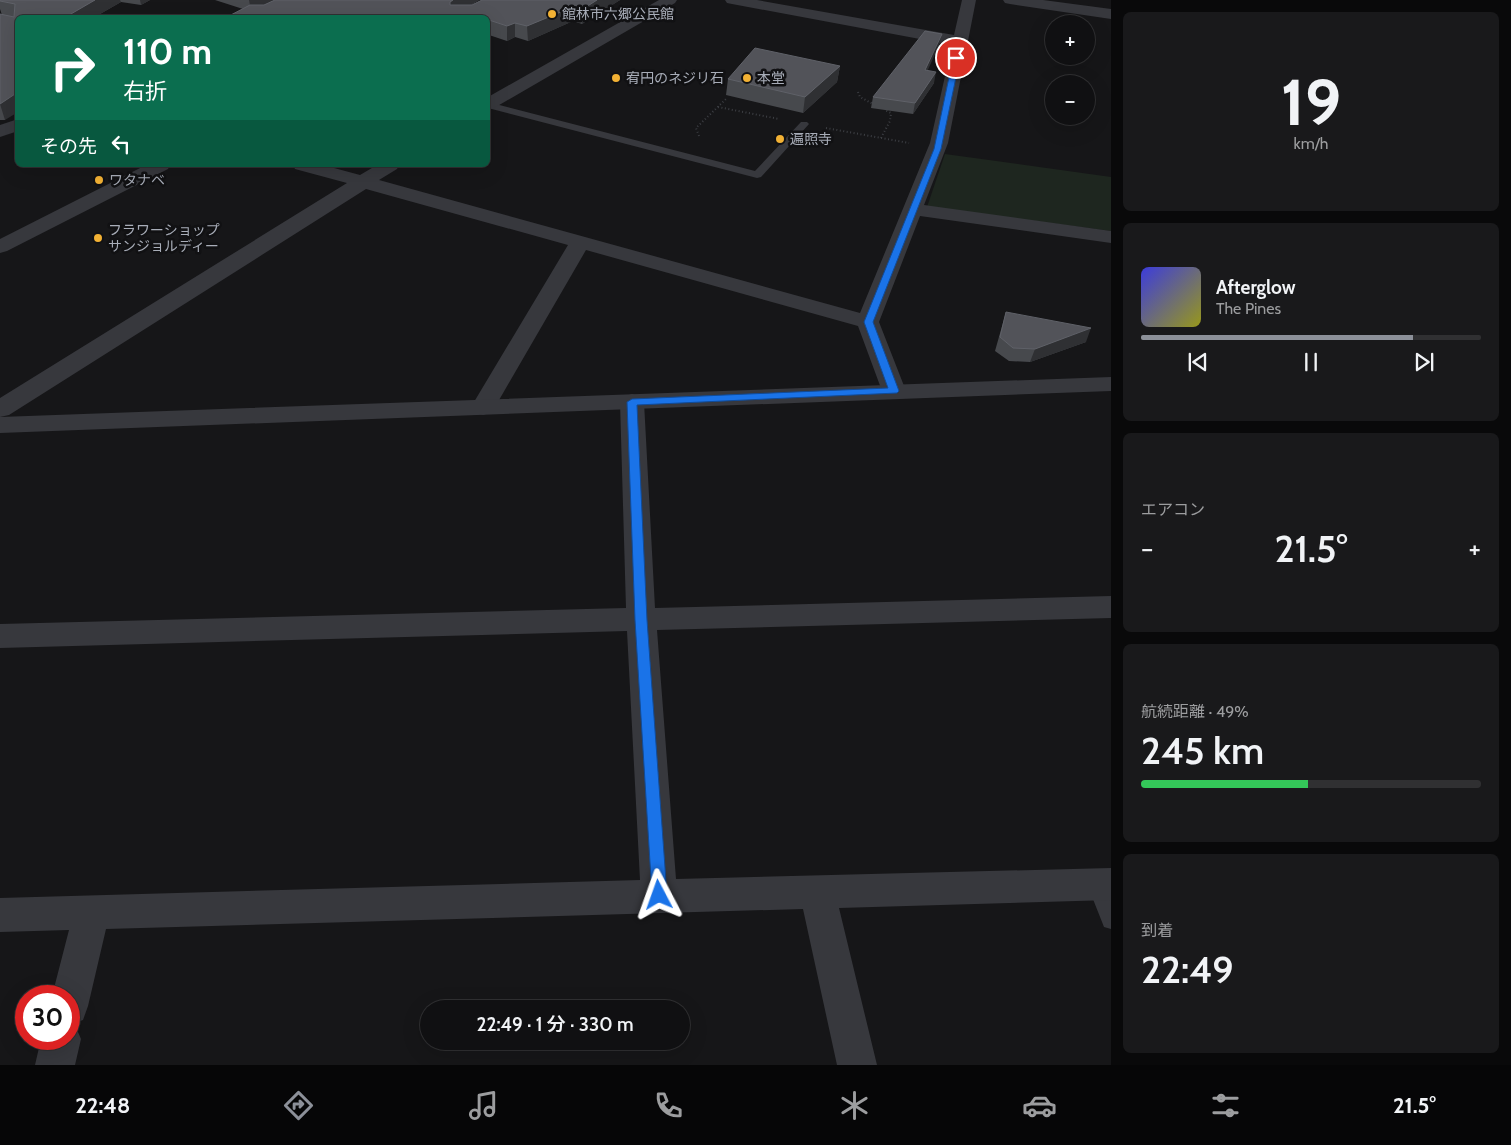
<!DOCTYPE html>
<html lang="ja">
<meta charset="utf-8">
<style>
body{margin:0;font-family:Cabin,"Noto Sans JP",sans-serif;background:#19191b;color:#f1f3f6;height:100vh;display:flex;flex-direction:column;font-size:19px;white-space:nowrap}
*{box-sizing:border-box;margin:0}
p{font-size:16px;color:#9c9d9f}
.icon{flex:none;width:28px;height:28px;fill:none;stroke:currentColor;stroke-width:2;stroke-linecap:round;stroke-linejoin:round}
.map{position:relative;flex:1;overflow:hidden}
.sheet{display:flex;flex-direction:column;gap:12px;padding:12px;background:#09090a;width:400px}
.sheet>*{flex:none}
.hud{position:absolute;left:15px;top:15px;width:475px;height:152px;border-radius:8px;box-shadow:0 5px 20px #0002,0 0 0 1px #303032;background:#0b6e4f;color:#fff;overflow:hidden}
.tools{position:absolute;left:1045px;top:15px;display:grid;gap:10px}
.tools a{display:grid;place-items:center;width:50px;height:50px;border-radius:50%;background:#101012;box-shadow:0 5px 20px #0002,0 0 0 1px #303032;font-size:25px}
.speed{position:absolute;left:15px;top:985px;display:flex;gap:10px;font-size:25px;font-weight:700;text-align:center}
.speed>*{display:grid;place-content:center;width:65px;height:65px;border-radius:50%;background:#101012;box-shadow:0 5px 20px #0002,0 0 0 1px #303032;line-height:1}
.speed .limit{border:8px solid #d22;background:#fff;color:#111}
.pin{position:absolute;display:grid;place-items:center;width:42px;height:42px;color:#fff;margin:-21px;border:2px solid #fff;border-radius:50%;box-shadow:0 1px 5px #0007}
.me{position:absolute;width:55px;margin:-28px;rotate:356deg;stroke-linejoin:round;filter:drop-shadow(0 0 4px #0008)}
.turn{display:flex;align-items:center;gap:18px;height:105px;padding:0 25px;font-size:22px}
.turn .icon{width:65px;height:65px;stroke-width:2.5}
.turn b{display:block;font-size:35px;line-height:42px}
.then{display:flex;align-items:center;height:48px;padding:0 25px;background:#0003;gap:10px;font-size:19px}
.big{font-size:38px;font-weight:600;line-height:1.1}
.sheet .widget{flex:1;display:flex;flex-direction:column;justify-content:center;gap:8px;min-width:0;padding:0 18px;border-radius:8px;background:#19191b}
.sheet .dial{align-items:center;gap:0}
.dial b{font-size:65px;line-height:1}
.song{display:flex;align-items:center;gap:15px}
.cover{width:60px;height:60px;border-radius:8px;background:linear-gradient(135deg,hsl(240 70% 55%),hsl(60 70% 35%))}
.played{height:5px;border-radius:2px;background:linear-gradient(90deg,#8c9099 80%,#303032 80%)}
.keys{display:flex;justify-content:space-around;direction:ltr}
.heat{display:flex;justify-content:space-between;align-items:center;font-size:28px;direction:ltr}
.charge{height:8px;border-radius:4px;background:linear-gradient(90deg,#34c759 49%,#303032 0)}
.trip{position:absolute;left:420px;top:1000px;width:270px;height:50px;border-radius:25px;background:#101012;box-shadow:0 5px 20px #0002,0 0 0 1px #303032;font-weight:600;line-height:50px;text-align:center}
.menu{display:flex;height:80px;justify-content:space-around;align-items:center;background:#060607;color:#9c9d9f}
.menu .icon{width:35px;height:35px}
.menu .on{color:#8c9099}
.menu b{font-size:22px;color:#f1f3f6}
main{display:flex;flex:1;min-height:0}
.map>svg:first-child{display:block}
.green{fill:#1e261f}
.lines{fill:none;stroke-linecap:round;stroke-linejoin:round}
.path{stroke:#3d3f44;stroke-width:2;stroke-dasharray:1 2.5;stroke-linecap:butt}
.service{fill:#37383d;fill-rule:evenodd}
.minor{fill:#37383d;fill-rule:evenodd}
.tertiary{fill:#37383d;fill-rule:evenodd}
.wall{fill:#47494d}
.shaded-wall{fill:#2f3033}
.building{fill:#525359;stroke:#5f6168}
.route{fill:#1a73e8;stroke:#114b97}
.poi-dot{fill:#f2b134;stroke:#111113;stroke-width:2}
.labels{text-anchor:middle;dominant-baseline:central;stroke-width:5;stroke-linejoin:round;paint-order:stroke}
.far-poi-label{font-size:14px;fill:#a8adb8;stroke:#111113;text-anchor:start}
</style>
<main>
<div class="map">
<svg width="1111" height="1065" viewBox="0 0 1111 1065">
<rect width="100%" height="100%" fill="#161618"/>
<path class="green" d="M945,154L1111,177V231L927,207Z"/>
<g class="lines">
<path class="path" d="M858,92L860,97L875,105
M718,107L779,119
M826,128L909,143
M699,136L696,128L727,98
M881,138L890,121L891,113L885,110"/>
<path class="service" d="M488,102L755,171L801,122H807L809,124L761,177L757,178L488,108Z
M1097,875L1104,878L1111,895V929L1104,927L1087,884L1090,878Z"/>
<path class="minor" d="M659,0H677L675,3L494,108L488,109V97Z
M725,0H757L954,35L962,0H976L948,143L924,205L1111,231V243L920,216L879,322L906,391L903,396L894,399L885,396L882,391L858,326L586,250L495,407L492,412L483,415L474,412L471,407L568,245L366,189L9,415L0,417V398L347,183L295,169L293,165H323L360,175L377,165H399L397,169L379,180L860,313L930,143L952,45L732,4L727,3Z
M1003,0H1043L1111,9V19L1010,4L1005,3Z
M18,119V131L0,137V125Z
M632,394L641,397L644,402L655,608L1111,596V618L657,630L676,879L1111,868V900L839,908L877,1065H837L803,909L106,929L88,1006L83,1020L72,1024L75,1025L81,1039L75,1065H35L41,1039H69V996H52L69,930L0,932V898L640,880L627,631L0,648V624L626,608L620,402L623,397Z"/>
<path class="tertiary" d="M146,165H170L168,169L7,251L0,253V239Z
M1111,377V391L0,433V417Z"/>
</g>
<path class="wall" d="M0,0H150L141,5L121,2L93,18H18L5,120H0V14L2,15L0,9Z
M215,0H479L471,5H472L482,0H620L582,24L573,21L528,41L515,37L507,41L489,35L488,36V18H225L243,9Z
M942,34L939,45L927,70L934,83L913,114L871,108L873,97Z
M840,66L837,82L803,113L726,95L728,79Z
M1006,312L1086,342L1030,362L1009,361L995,351Z"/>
<path class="shaded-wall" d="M95,0H120L121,2L93,18H64Z
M140,0H150L141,5Z
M249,0H275L251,11Z
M453,0H479L451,16L450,5V2Z
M597,0H620L582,24L583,9Z
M573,7V21L528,41L527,26Z
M489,20V35L488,36V21Z
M515,23V37L507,41V26Z
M942,34L939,45L923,81L925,70Z
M840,66L837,82L803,113L805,97Z
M936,72L934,83L913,114L915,103Z
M18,92V112L5,120L0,104Z
M1091,328L1086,342L1030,362L1035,349Z"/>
<path class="building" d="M0,0H95L64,18H18V92L0,104V14L14,17L15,4L0,1Z
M275,0H453L450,2V5H472L482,0H597L583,9L573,7L527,26L515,23L507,26L489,20L488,21V18H410L408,17L406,18H225L250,5H264Z
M925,31L942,34L925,70L936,72L915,103L873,97Z
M755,48L840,66L805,97L728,79Z
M1006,312L1091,328L1035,349L1013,348L1000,337Z"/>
<path class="route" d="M956,56L960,58L941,149L873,322L899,391L897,393L637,405L647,620L667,895L665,900L659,902L654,900L652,895L635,620L627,402L632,399L888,388L864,322L934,149L953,58Z"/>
<g class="poi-dot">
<circle cx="552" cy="14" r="5"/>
<circle cx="616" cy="78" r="5"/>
<circle cx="747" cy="78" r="5"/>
<circle cx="780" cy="139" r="5"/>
<circle cx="99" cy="180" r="5"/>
<circle cx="98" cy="238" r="5"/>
</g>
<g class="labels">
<g class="far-poi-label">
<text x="562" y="14">館林市六郷公民館</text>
<text x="626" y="78">宥円のネジリ石</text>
<text x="757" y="78">本堂</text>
<text x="790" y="139">遍照寺</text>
<text x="109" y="180">ワタナベ</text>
<text x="108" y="230">フラワーショップ<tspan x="108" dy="16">サンジョルディー</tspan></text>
</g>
</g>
</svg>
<div class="tools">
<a>+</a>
<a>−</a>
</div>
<div class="speed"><div class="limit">30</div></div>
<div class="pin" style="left:956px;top:58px;background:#d93025"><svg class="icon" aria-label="arrive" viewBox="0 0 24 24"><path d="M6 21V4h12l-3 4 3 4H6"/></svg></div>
<svg class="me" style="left:659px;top:895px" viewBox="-20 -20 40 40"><path d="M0-17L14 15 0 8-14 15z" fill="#1a73e8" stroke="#fff" stroke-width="4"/></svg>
<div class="trip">22:49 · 1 分 · 330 m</div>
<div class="hud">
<div class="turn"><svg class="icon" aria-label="right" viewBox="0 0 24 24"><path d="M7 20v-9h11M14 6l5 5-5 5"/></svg><div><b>110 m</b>右折</div></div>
<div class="then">その先<svg class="icon" aria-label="left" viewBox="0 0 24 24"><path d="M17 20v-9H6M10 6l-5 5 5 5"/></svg></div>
</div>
</div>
<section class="sheet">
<div class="widget dial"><b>19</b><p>km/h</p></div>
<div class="widget">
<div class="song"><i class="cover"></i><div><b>Afterglow</b><p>The Pines</p></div></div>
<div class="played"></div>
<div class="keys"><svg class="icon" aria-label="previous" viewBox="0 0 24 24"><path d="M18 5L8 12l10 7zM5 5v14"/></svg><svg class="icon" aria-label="pause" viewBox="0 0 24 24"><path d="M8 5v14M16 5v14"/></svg><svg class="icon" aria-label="next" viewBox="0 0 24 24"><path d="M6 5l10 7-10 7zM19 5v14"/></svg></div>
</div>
<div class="widget"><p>エアコン</p>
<div class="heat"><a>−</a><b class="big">21.5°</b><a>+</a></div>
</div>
<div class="widget"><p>航続距離 · 49%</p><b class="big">245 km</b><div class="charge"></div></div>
<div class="widget"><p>到着</p><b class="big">22:49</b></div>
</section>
</main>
<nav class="menu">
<b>22:48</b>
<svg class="icon on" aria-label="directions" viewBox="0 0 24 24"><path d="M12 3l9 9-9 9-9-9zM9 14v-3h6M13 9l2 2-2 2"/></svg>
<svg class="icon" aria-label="music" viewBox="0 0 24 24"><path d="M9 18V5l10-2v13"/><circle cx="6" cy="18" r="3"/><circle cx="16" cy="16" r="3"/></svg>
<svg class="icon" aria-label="phone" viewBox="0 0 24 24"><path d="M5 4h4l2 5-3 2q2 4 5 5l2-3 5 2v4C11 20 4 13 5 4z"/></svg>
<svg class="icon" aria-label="climate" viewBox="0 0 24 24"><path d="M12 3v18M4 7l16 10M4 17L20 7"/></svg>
<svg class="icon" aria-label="car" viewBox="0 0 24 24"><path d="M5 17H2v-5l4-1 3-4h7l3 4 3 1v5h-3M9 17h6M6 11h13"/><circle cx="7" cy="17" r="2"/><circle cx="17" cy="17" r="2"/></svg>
<svg class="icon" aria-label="filters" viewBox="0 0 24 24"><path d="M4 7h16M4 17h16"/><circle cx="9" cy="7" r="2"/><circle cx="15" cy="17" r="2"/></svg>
<b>21.5°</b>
</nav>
